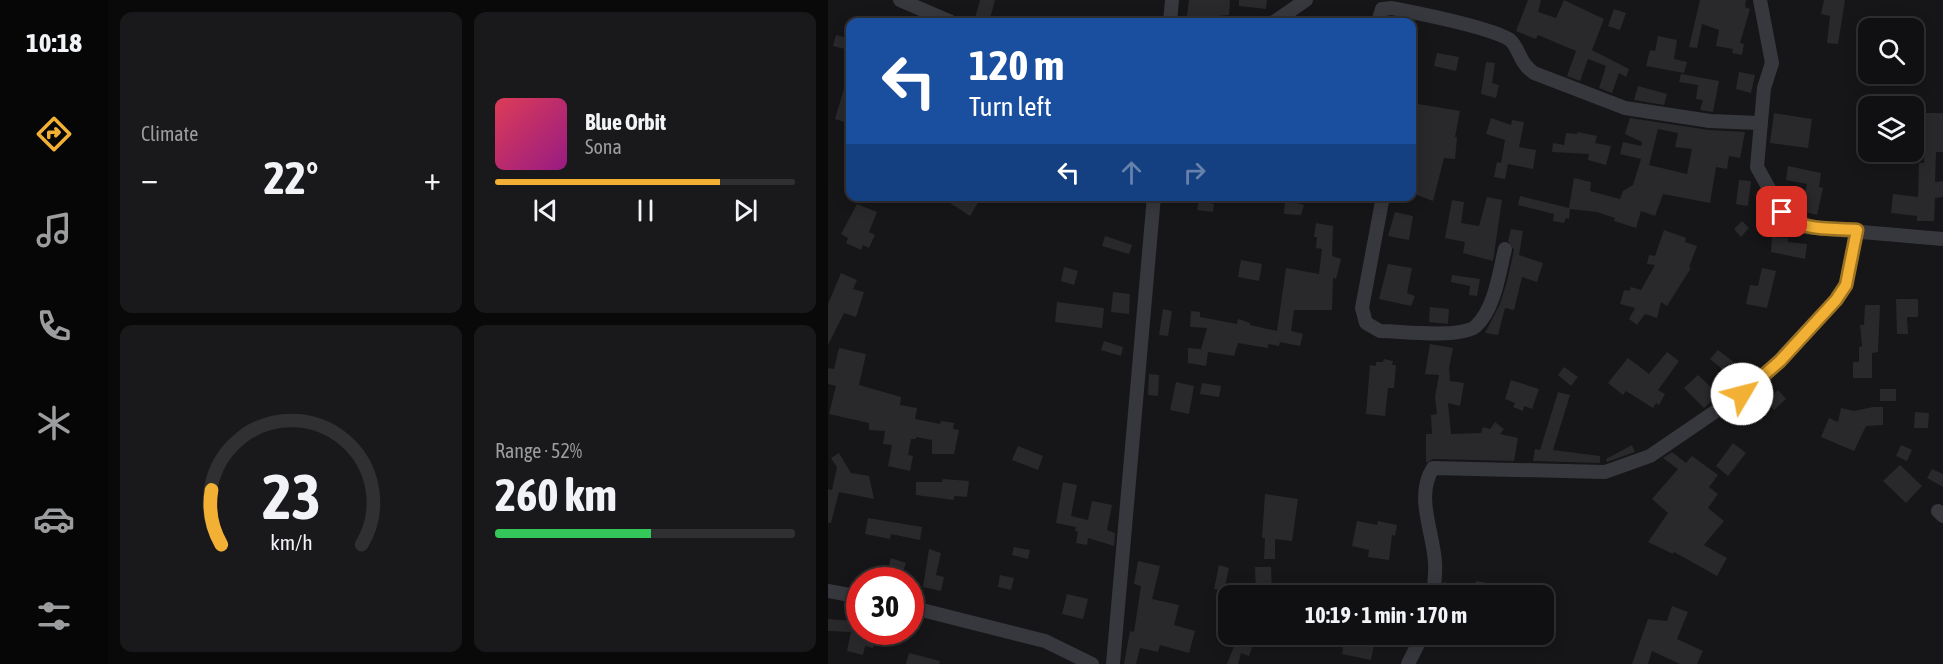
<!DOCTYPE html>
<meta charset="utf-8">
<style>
body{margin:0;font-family:"Asap Condensed",sans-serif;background:#19191b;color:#f1f3f6;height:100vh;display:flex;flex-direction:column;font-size:22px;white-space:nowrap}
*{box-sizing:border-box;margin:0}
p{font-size:20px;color:#9c9d9f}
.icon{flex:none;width:33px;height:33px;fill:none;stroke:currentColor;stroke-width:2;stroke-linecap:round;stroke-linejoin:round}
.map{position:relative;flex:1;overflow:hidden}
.panel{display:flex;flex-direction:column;gap:12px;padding:12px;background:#09090a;width:720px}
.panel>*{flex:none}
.banner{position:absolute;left:18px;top:18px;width:570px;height:183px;border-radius:12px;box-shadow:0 3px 15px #0003,0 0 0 2px #303032;background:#1a4fa0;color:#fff;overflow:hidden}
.fabs{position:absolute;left:1030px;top:18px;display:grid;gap:12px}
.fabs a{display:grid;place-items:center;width:66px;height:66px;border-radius:12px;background:#101012;box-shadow:0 3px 15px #0003,0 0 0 2px #303032;font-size:30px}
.speed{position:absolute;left:18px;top:567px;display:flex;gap:12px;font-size:30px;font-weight:700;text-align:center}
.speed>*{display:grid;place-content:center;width:78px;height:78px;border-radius:50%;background:#101012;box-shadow:0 3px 15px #0003,0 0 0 2px #303032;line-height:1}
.speed .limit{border:9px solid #d22;background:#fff;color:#111}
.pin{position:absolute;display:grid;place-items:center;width:51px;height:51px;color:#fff;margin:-26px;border-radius:12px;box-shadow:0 3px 9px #0006}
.me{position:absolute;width:66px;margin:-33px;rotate:53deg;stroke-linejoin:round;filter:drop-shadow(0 0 4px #0008)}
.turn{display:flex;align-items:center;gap:21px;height:126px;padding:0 24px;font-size:27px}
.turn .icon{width:78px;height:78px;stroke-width:2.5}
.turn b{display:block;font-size:42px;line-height:51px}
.lanes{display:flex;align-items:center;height:57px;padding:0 24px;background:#0003;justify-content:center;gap:30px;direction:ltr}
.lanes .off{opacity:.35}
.big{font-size:45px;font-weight:700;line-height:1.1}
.panel .tile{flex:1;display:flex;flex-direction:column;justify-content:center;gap:9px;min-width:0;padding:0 21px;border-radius:12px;background:#19191b}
.panel .dial{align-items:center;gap:0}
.dial svg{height:156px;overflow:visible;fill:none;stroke:#303032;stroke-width:7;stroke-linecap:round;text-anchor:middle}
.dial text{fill:#f1f3f6;stroke:none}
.song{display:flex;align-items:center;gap:18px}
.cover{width:72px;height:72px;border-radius:9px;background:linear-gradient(135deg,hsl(350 70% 55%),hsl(310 70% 35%))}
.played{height:6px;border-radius:3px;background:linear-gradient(90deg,#f2b134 75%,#303032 75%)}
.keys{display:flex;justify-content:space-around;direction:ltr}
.heat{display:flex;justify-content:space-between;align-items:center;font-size:33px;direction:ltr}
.charge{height:9px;border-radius:4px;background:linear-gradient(90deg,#34c759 52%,#303032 0)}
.panel .tiles{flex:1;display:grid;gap:12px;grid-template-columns:repeat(2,1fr)}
.trip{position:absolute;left:390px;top:585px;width:336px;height:60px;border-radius:12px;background:#101012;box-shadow:0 3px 15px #0003,0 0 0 2px #303032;font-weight:700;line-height:60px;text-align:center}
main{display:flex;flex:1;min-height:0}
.tabs{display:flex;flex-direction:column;width:108px;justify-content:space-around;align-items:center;background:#060607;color:#9c9d9f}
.tabs .icon{width:42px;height:42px}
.tabs .selected{color:#f2b134}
.tabs b{font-size:27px;color:#f1f3f6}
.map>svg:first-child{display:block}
.building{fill:#29292c;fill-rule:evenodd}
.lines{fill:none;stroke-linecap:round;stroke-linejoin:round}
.minor{stroke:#37383d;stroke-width:14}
.route-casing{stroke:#9d7322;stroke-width:15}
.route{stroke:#f2b134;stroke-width:10}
</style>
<main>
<nav class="tabs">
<b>10:18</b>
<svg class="icon selected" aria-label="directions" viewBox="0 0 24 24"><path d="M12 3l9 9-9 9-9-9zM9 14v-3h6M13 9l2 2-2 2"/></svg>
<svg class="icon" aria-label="music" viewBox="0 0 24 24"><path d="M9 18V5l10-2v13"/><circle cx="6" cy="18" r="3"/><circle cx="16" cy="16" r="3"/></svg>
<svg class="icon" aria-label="phone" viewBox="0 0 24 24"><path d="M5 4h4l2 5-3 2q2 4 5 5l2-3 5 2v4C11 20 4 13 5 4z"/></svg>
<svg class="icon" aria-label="climate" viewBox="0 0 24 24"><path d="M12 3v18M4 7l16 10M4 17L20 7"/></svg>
<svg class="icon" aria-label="car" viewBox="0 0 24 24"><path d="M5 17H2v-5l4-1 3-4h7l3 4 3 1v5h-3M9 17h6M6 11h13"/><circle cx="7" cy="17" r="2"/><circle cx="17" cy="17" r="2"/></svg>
<svg class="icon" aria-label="filters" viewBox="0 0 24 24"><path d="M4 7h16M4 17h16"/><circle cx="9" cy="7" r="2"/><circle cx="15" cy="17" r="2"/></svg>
</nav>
<section class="panel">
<div class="tiles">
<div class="tile"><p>Climate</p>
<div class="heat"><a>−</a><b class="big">22°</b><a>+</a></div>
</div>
<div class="tile">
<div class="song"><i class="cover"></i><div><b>Blue Orbit</b><p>Sona</p></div></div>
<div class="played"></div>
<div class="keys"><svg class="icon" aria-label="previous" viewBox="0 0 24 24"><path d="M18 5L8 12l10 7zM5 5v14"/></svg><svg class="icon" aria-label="pause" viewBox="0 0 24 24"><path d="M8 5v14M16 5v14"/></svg><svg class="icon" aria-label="next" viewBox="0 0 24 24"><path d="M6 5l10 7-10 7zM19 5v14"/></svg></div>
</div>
<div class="tile dial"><svg viewBox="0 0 100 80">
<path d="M14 69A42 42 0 1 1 86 69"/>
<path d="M14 69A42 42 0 0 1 9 41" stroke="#f2b134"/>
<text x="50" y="56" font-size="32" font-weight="700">23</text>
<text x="50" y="72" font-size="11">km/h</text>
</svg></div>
<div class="tile"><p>Range · 52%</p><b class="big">260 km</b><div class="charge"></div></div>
</div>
</section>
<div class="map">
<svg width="1115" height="664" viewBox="0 0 1115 664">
<rect width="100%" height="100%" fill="#161618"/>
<path class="building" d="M152,0H167L161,22H146Z
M361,0H402L401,15L378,17L377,22H358Z
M411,0H439L438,9L411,6Z
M700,0H713L710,12L728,18L736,0L776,19L764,50L801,69L798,77L791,73L784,93L771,88L778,66L760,59L752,81L739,76L748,51L710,35L708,39L688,31Z
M872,0H918L917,7L922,9L912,43L916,44L914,55L904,53L905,49L888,46L891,30L874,24L869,48L861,47Z
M996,0H1017L1010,44L999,43L1002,16L993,14Z
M786,9L798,13L792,30L780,26Z
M8,35L19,38L17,49L5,46Z
M830,36L849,40L846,59L859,62L856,73L818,66L822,50L827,51Z
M609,53L631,57L628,71L606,66Z
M658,62L667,63L664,83L671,85L668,98L653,94Z
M911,72L927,75L923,93L908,89Z
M853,74L891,81L885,112L872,110L875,100L868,99L870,85L851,82Z
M20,75H22V124L7,119Z
M810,86L839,94L836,105L806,100Z
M584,103L632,111L627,137H629L627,159L616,158L605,201L584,193Z
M946,113L984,119L980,148L942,143Z
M1094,113H1115V152H1108L1107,182L1115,181V197L1107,198L1106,221H1089V216L1063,213L1065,194L1090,197L1091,163H1096L1098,127L1094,126Z
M663,118L683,125L684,120L696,122L691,147L708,150L705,169L680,164L677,179L666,177L669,162L673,163L677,140L658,134Z
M802,118L881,130L917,132L912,158L901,156L899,169L888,167L882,203L835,194L827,216L813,211L808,228L786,221L787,218L769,212L742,209L741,219L738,218L736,223L725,221L726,214L690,205L692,196L741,208L746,178L763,182L762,191L792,199L795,191L805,185L813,159L792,154L795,142L813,146L814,142L797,134ZM830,129L850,133L847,147L864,149L859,174L821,165Z
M750,132L769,136L767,143L783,146L778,165L760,160L761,154L724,152L725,143L736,145L738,133L749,134Z
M960,166L993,173L991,187L995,188L989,215L973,211L979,184L958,180Z
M911,180L923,181L920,206L908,204Z
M111,196H154L142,216Z
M659,197L674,200L665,261L635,253L637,242L617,238L624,200L636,202L633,223L651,226Z
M457,199L476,205L473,215L456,214Z
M371,200L386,204L385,212L369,210Z
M29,204L49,212L41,232L47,235L41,248L35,245L33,250L18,243L20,238L13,234Z
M567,212L585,216L581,240L560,236Z
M914,221L921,228L913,237L906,229Z
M488,223L505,226L504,256L513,259L508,279L505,278L504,310H466L463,331L475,334L472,346L452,342L451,346L440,344V348L410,343L406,356L380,352L378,366L360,363V348L373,349L379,328L362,327L363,311L372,312V317L409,324L410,319L422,323V325L449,331L458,268L491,274L494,249L488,248L489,237H486Z
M683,229L695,231L691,255L715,263L709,282L694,277L686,310L677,308L670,335L657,333L672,304L679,281L686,250L680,241Z
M836,230L858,238L857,242L869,246L861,267L863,268L839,306L833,302L829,318L817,314L809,325L801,319L807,308L792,304L796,290L801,291L803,287L813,290L827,265L819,264L821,255L827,256Z
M277,236L304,245L301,254L274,246Z
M944,237L960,238V242L979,244L977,259L943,252Z
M413,260L434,264L431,281L410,277Z
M560,264L584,268L579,293L587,296L583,306L551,299Z
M236,267L250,271L246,285L233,281Z
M934,268L948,271L939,308L918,304L922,285L930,286Z
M13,273L29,280L25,289L36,292L28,317L16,313L0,345V304Z
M624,275L652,279L649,296L641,295L642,286L623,282Z
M285,292L302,294L301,314L283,312Z
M1068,299H1090V317H1079L1080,334H1069Z
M229,302L276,308L274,328L227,322Z
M1037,305H1052L1050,352L1044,353V378H1025V362H1031V347L1034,346L1032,325H1036Z
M602,307L621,309L620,324L601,322Z
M335,309L344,311L340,336L331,335Z
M276,341L295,347L293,356L273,350Z
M602,344L625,348L621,368L622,381L636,383L632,406L620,403L623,434L653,433L655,427L662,429L667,422L676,429L672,434L690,438L686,461L605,459L598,463V434H604L603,415L609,414L607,397L611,375L597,374Z
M11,348L38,354L31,385L73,397L72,405L89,408L87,419L112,424L113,421L126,423L125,429L131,430L126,454H104V440L88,437V439H83L80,455L85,456L82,471L60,466L64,445L55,444L57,431L41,430V423L1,414L8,386L0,384V368L6,369Z
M890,350L912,367L904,377L882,359Z
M839,352L851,361L830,390L837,394L831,405L828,403L825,408L798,391L795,395L780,383L800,358L821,374Z
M556,359L565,361L564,365H568L566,388H560L557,416L538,414L542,365L548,366V362H555Z
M736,367L750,377L743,386L730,375Z
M321,374L331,375L330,396L320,395Z
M870,375L890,394L876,408L856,388Z
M683,380L711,389L704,409L696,406L695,411L685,407L687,403L677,399Z
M348,382L366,386L361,414L342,410Z
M374,383L393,386L391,397L372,394Z
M1052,389H1068V401H1052Z
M950,390L958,399L946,410L938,401Z
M730,392L742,395L725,450L772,456V463L705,461L707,449L712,450Z
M1045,407H1055V425L1038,426L1026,451L993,437L1001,418L1010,422L1013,408L1026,411Z
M1087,412L1101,413L1100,428H1086Z
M905,443L918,453L900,476L888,466Z
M804,445L807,452L779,462L778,459Z
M1073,445L1084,450L1079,461L1068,456Z
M190,446L215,456L210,470L184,460Z
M844,452L858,463L864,456L890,475L881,487L890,494L880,508L896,521L876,545L899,558L889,576L846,552L845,554L820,542L840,513L824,499L850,469L835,458Z
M11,453L23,473L41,476L46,499L11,492L3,523H0V489L4,490L9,467L3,458Z
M1072,465L1094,486L1078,503L1055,481Z
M1104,469L1115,474V487L1099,478Z
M115,479L141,481L139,497L126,496V500L88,495V482H114Z
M235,482L249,485L243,516L260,520L264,501L284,505L279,530L287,533L286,546L260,538L259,545L248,543L250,532L247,531L248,527L228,523Z
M437,494L470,499L464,541L447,539V559H436L437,538H434Z
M40,518L94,527L92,540L63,534L62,539L37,534Z
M529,521L549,525L550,521L569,525L567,536L564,535L561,560L540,557L541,550L524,546Z
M186,547L202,550L200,559L184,555Z
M101,549L113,553L108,575L116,577L113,591L95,587Z
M63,558L78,563L72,580L57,578Z
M310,561L332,566L324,599L351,605L346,625L367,631L361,653L332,645L330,652L312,648L308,664H296L302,631L306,632L313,586L306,584Z
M391,565L401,568L396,591L386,589Z
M427,567H443L444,593H428Z
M172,575L186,578L183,590L170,587Z
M648,581L685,587L683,596H662L646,589Z
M616,582L626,585L623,596H614Z
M239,594L260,599L255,619L234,614Z
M844,606L860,612L849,639L875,651L869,664H852L824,651L820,664H804L820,619L839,621Z
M27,613H32V632H49L45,648L37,646L35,655L19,651L23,632L0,631V619L26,621Z
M517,634H548L543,660L514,654Z
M408,641L424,647L421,656L413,653L410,664H399Z
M81,653L112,661L111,664H78Z"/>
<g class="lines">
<path class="minor" d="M72,0L123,22
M932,0L944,63L936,88L929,167L954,212L964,222L976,227L1115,239
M342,22L344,0
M446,22L478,0
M550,22L554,9L564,8C589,13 663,27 682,40C691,47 691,63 706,73L797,108L882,121L931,123
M555,196L534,308L538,323L552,331C573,331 633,339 648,326C667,308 671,273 677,249
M1110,511L1115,516
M0,591L32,597
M605,596C606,585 608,573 607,562C605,531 587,496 605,468L777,472L822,456L932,381L1008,300L1018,285L1029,230
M82,607L217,641L264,664
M285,664L326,196
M580,664L595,634"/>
</g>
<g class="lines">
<g class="route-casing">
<path id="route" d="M914,394L952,361L1008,300L1018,285L1029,230C1002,228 973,232 954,212"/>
</g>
<use href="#route" class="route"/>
</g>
</svg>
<div class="fabs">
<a><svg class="icon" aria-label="search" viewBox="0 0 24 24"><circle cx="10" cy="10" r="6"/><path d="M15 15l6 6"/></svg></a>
<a><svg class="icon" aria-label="layers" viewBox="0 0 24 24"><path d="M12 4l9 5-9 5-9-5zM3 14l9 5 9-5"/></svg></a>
</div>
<div class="speed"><div class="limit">30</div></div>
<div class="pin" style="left:954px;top:212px;background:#d93025"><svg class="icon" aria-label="arrive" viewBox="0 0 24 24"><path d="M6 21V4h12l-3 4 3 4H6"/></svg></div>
<svg class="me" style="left:914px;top:394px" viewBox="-20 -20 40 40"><circle r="19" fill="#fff"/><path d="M0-13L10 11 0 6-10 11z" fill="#f2b134"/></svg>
<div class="trip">10:19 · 1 min · 170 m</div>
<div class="banner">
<div class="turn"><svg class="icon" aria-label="left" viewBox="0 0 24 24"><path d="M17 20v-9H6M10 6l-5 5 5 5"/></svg><div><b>120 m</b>Turn left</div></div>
<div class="lanes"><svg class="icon" aria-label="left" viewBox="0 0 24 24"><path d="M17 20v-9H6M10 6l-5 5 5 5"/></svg><svg class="icon off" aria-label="ahead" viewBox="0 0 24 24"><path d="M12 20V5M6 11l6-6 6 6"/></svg><svg class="icon off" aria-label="right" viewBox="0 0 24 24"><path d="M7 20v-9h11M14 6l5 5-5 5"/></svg></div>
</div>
</div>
</main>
